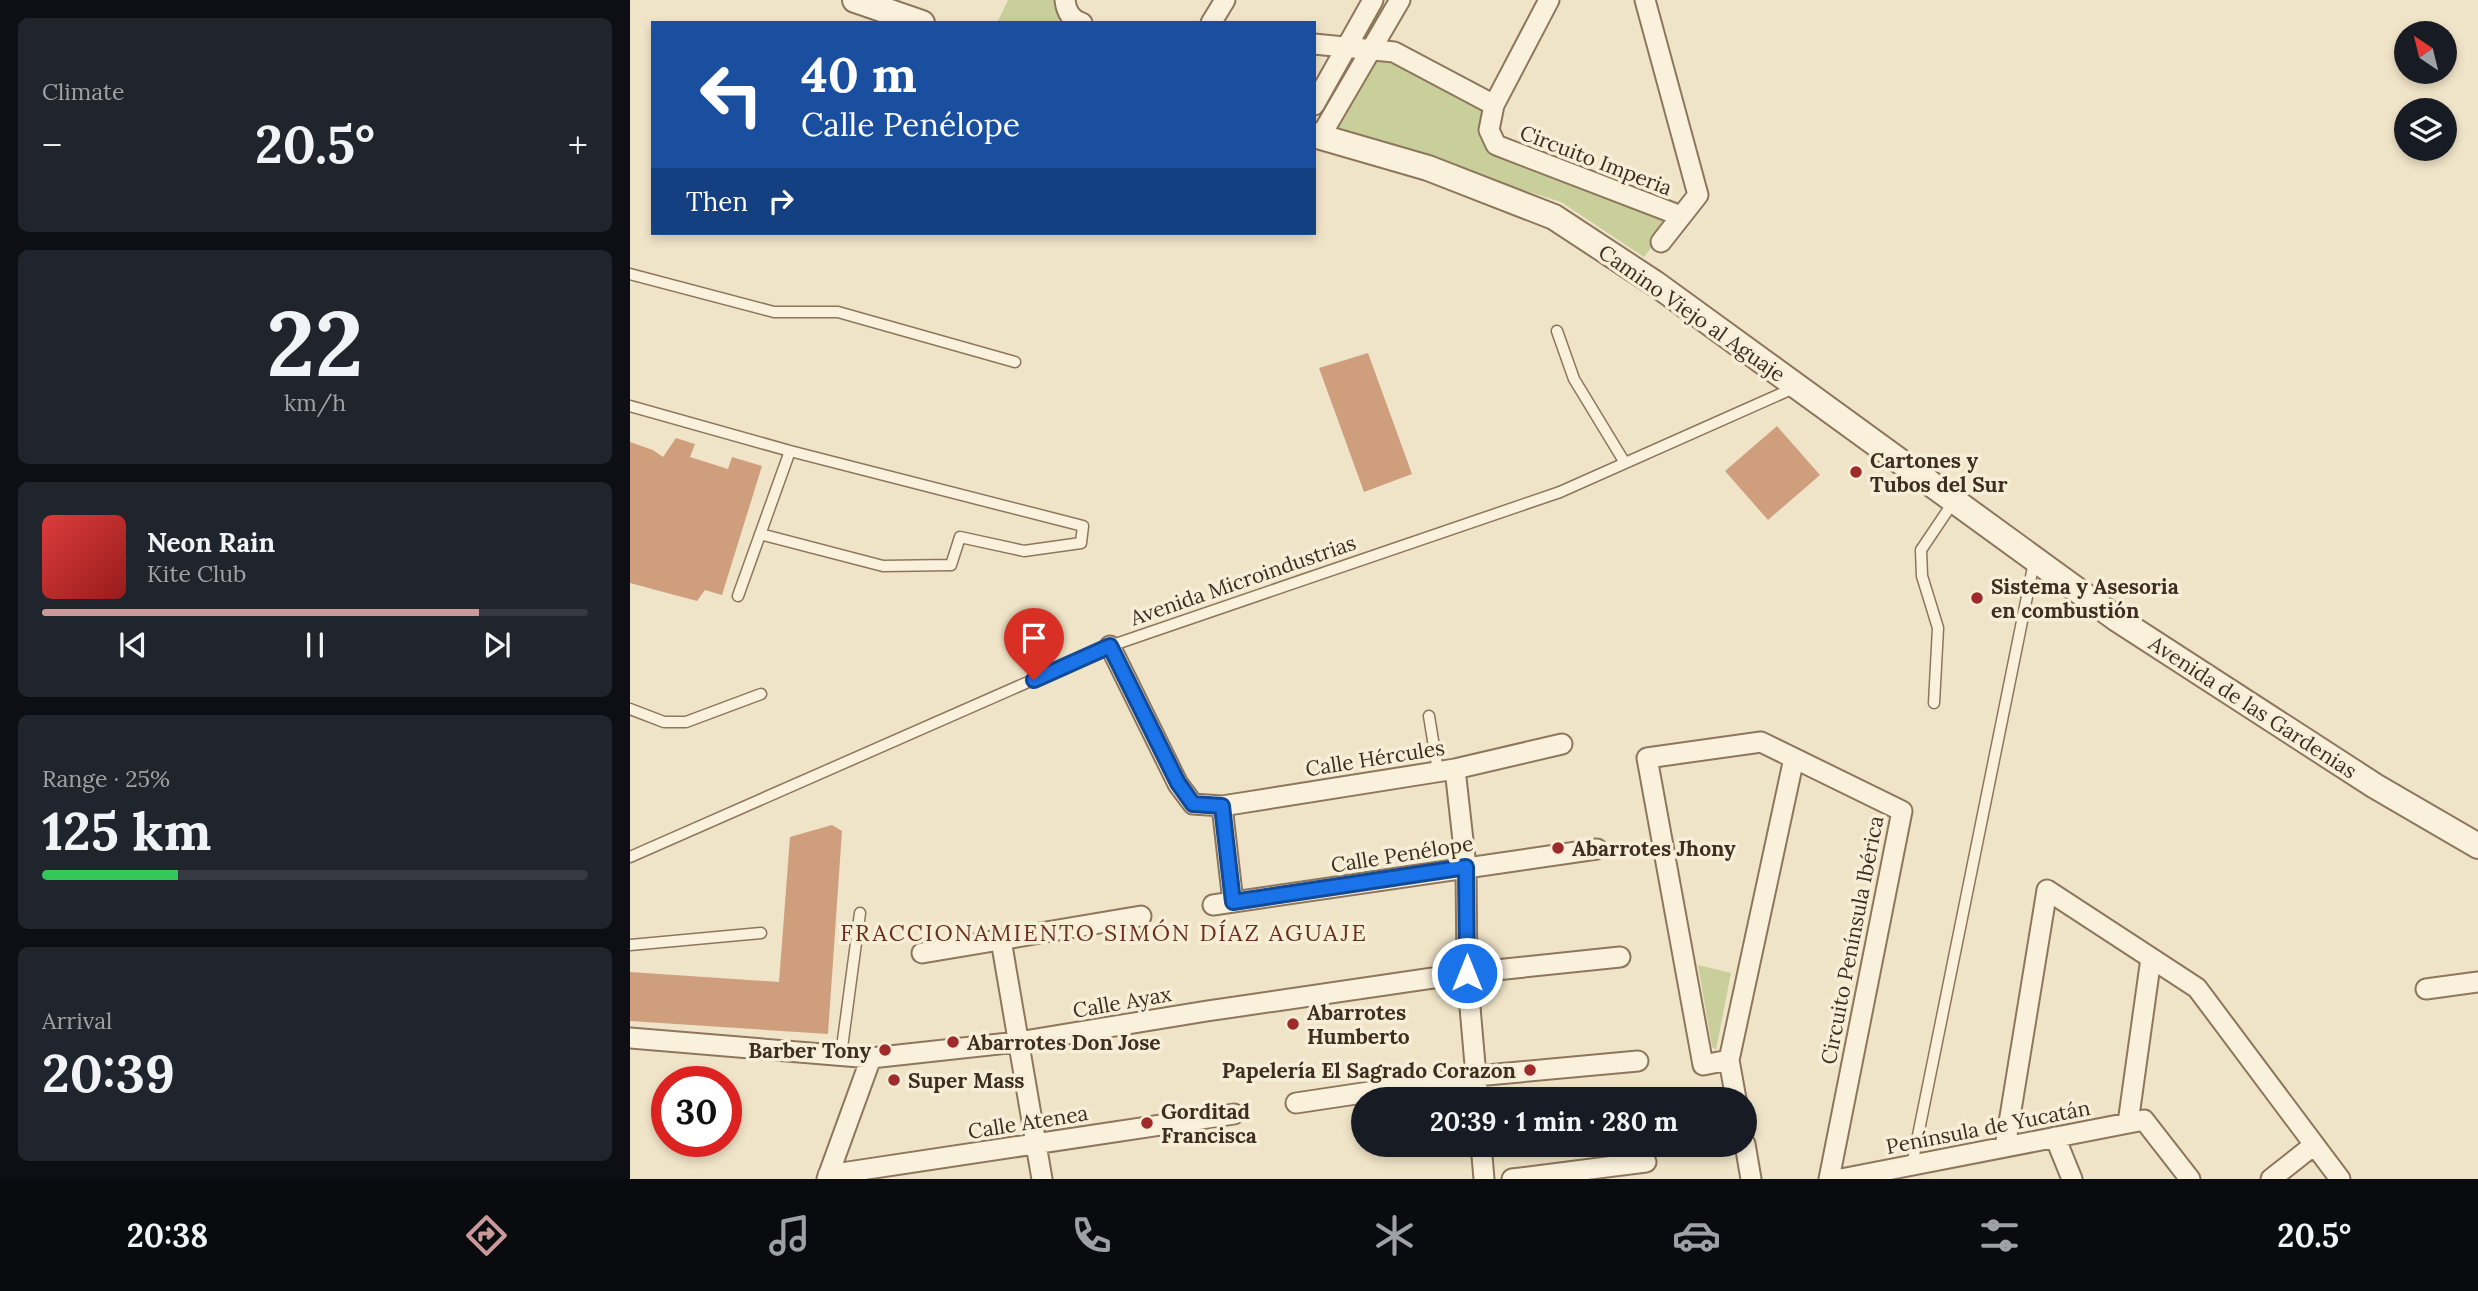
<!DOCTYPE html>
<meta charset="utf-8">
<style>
body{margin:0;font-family:Lora,serif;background:#20242c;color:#f1f3f6;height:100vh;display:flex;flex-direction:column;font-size:26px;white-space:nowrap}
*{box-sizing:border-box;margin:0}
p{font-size:23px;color:#9ea1a6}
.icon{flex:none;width:38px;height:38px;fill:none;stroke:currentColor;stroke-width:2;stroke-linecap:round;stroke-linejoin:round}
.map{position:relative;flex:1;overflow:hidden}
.side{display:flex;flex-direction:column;gap:18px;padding:18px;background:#0d0f14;width:630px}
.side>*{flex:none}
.hud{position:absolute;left:21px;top:21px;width:665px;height:214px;border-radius:0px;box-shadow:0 4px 10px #0003;background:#1a4fa0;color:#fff;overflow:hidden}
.needle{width:46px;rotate:325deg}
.buttons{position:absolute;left:1764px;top:21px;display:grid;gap:14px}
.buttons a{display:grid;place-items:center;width:63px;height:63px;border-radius:50%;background:#171b24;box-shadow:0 4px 10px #0003;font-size:35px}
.speed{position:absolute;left:21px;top:1066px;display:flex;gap:14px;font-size:35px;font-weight:700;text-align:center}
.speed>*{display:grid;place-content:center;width:91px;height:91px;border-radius:50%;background:#171b24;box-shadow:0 4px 10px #0003;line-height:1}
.speed .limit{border:10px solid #d22;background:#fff;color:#111}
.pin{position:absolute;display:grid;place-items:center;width:60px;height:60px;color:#fff;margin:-72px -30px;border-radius:50% 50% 50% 0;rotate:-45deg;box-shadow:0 0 7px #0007}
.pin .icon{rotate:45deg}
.me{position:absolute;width:77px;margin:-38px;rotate:0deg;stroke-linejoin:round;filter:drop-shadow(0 0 5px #0008)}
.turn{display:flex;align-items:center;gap:24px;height:147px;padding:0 35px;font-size:32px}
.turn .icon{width:91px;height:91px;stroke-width:2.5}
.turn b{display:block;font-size:49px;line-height:60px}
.then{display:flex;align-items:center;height:66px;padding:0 35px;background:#0003;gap:14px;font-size:26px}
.big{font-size:52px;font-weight:800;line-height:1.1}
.side .card{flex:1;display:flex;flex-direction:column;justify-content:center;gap:10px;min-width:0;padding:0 24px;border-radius:10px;background:#20242c}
.side .dial{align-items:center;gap:0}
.dial b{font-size:91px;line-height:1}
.song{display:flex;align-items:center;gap:21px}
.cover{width:84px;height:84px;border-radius:10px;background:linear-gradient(135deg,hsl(0 70% 55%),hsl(0 70% 35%))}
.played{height:7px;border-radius:4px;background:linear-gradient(90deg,#cc999b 80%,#363941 80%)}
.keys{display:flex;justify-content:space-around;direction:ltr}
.heat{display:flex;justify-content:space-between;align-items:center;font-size:38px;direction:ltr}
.charge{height:10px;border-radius:5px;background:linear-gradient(90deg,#34c759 25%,#363941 0)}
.trip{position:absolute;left:721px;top:1087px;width:406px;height:70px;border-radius:35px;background:#171b24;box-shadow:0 4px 10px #0003;font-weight:800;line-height:70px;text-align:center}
.dock{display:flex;height:112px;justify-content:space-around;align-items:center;background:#090b0e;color:#9ea1a6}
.dock .icon{width:49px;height:49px}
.dock .active{color:#cc999b}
.dock b{font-size:32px;color:#f1f3f6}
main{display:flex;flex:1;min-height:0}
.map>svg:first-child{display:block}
.green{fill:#c9cf9b}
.building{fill:#cf9f7d}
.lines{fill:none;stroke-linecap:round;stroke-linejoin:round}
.service-casing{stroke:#8d765c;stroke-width:13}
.minor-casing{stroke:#8d765c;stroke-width:23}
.tertiary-casing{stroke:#8d765c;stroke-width:28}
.service{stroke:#faf1dc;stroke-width:10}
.minor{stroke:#faf1dc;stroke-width:19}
.tertiary{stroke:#faf1dc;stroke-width:24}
.route-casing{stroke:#114b97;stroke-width:18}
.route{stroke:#1a73e8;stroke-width:12}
.poi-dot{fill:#9e2a2b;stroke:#f7eed8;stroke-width:2.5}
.labels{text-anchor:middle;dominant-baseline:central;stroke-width:7;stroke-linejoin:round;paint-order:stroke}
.street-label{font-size:21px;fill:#3d2e20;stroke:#f7eed8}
.poi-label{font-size:21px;font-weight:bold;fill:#3d2e20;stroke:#f7eed8;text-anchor:start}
.neighbourhood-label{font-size:23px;letter-spacing:2px;fill:#6b2e1e;stroke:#f7eed8}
</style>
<main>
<section class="side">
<div class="card"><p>Climate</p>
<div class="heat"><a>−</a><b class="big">20.5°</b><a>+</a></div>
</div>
<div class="card dial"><b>22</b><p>km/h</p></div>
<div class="card">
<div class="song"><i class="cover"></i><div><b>Neon Rain</b><p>Kite Club</p></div></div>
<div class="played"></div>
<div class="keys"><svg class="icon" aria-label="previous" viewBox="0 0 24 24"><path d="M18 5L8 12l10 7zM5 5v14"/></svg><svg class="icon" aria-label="pause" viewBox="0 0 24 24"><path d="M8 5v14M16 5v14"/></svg><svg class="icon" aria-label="next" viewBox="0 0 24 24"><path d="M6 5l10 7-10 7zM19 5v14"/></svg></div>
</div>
<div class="card"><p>Range · 25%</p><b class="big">125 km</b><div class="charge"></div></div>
<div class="card"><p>Arrival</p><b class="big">20:39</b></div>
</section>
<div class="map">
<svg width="1848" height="1179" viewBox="0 0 1848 1179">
<rect width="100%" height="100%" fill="#f0e4c8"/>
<path class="green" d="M378,0H432L442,23H367Z
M746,56L761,57L856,108L863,147L1044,218L1014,257L931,202L702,129Z
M1068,965L1101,973L1086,1050L1082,1047Z"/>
<path class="building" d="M738,353L782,474L734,492L689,368Z
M1147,426L1190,475L1138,520L1095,471Z
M46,438L65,444L60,457L98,469L102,457L132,466L92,595L75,590L67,601L0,583V442L23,450L33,457Z
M202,825L212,831L198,1034L0,1021V972L149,982L160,837Z"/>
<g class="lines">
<g class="service-casing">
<path id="service" d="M0,274L144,312H208L385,362
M927,331L944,379L995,463
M0,406L160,451L453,526L451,543L394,551L330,537L321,565L253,566L130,534
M108,596L160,451
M1304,703L1308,628L1292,576L1291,550L1324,501
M0,709L34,722H56L131,694
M799,716L808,771
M0,857L480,646L930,492L1164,388
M0,945L131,933
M211,1055L230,913
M1282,1165L1404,562"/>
</g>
<g class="minor-casing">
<path id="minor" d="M435,0C436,11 441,20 452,23
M1015,0L1068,195L1031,242
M581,23L595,0
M684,44L764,52L864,105L859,130L866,145L1051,216
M684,105L743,0
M864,105L919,0
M690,137L770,0
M480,646L548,784L563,804L592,806L825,769L932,744
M825,769L836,867L837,973L848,1099
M592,806L603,902
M583,905L967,849
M371,940L412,1179
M292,953L511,916
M1796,989L1848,982
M0,1038L241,1058L388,1042L577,1011L837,973L990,957
M1099,1060L1164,758
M1106,1099L1099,1060L1073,1065L1017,758L1131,742L1272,811L1199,1179
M666,1103L846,1076L1008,1061
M1498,1123L1521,958
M1425,1137L1442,1179
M851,1144L854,1179
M1115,1144L1121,1179
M1375,1147L1417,890L1567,988L1710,1179
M198,1175L604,1114
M197,1179L241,1058
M882,1179L1016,1162
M1211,1179L1514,1120L1560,1179
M1641,1179L1684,1145"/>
</g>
<g class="tertiary-casing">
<path id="tertiary" d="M225,0L292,23
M684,135L798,168L924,217L1026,284L1487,619L1745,786L1848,846"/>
</g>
<use href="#service" class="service"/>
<use href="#minor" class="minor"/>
<use href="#tertiary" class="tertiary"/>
</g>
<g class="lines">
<g class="route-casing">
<path id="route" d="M404,680L480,646L548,783L563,804L592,806L603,902L836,867L837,973"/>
</g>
<use href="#route" class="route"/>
</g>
<g class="poi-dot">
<circle cx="1226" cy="472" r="7"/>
<circle cx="1347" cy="598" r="7"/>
<circle cx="928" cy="848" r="7"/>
<circle cx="663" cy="1024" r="7"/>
<circle cx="323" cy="1042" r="7"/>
<circle cx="255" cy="1050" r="7"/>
<circle cx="900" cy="1070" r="7"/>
<circle cx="264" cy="1080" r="7"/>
<circle cx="517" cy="1123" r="7"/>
</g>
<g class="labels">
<g class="street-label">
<text transform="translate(966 160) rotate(21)">Circuito Imperia</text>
<text transform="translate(1062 313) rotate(35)">Camino Viejo al Aguaje</text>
<text transform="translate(613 580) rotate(-19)">Avenida Microindustrias</text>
<text transform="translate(1623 707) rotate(33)">Avenida de las Gardenias</text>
<text transform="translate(745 758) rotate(-9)">Calle Hércules</text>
<text transform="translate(772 854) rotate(-9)">Calle Penélope</text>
<text transform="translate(1222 940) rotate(-79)">Circuito Península Ibérica</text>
<text transform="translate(492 1002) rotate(-10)">Calle Ayax</text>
<text transform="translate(398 1122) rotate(-9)">Calle Atenea</text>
<text transform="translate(1358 1127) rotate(-11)">Península de Yucatán</text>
</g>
<g class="poi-label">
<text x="1240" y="460">Cartones y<tspan x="1240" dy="24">Tubos del Sur</tspan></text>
<text x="1361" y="586">Sistema y Asesoria<tspan x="1361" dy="24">en combustión</tspan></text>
<text x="942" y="848">Abarrotes Jhony</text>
<text x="677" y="1012">Abarrotes<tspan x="677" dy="24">Humberto</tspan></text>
<text x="337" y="1042">Abarrotes Don Jose</text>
<text x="241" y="1050" text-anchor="end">Barber Tony</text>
<text x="886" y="1070" text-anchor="end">Papelería El Sagrado Corazon</text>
<text x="278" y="1080">Super Mass</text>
<text x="531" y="1111">Gorditad<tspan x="531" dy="24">Francisca</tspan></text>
</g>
<g class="neighbourhood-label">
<text x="474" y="932">FRACCIONAMIENTO SIMÓN DÍAZ AGUAJE</text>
</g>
</g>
</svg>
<div class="buttons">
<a><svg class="needle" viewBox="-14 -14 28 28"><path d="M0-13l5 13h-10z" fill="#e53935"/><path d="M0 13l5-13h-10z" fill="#9ea1a6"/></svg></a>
<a><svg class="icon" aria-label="layers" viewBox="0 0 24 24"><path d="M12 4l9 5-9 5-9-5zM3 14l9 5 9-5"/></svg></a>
</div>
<div class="speed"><div class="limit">30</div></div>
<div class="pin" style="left:404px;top:680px;background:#d93025"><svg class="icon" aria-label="arrive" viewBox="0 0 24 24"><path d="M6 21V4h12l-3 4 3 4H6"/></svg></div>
<svg class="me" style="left:837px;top:973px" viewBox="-20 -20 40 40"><circle r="17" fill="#1a73e8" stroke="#fff" stroke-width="3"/><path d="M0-11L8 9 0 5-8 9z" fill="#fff"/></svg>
<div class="trip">20:39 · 1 min · 280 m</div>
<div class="hud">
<div class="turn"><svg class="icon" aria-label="left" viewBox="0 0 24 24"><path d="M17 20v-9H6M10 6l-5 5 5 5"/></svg><div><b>40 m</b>Calle Penélope</div></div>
<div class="then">Then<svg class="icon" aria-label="right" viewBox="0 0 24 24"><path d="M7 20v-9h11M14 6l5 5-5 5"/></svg></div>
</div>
</div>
</main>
<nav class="dock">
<b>20:38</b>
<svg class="icon active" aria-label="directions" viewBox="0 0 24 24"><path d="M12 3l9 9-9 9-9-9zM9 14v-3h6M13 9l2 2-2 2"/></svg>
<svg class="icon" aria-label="music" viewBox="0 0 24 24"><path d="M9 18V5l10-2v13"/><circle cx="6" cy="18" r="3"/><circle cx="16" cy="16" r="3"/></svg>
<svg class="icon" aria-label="phone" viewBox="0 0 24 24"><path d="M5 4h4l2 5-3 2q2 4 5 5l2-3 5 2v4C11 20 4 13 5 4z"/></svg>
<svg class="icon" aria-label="climate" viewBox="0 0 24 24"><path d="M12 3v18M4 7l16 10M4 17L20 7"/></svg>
<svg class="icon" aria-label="car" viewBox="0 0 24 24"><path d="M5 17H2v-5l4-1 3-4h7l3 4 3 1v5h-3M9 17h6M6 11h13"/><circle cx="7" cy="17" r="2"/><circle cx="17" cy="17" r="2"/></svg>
<svg class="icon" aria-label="filters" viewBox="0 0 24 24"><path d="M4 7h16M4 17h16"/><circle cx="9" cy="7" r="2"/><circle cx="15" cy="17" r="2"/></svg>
<b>20.5°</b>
</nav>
